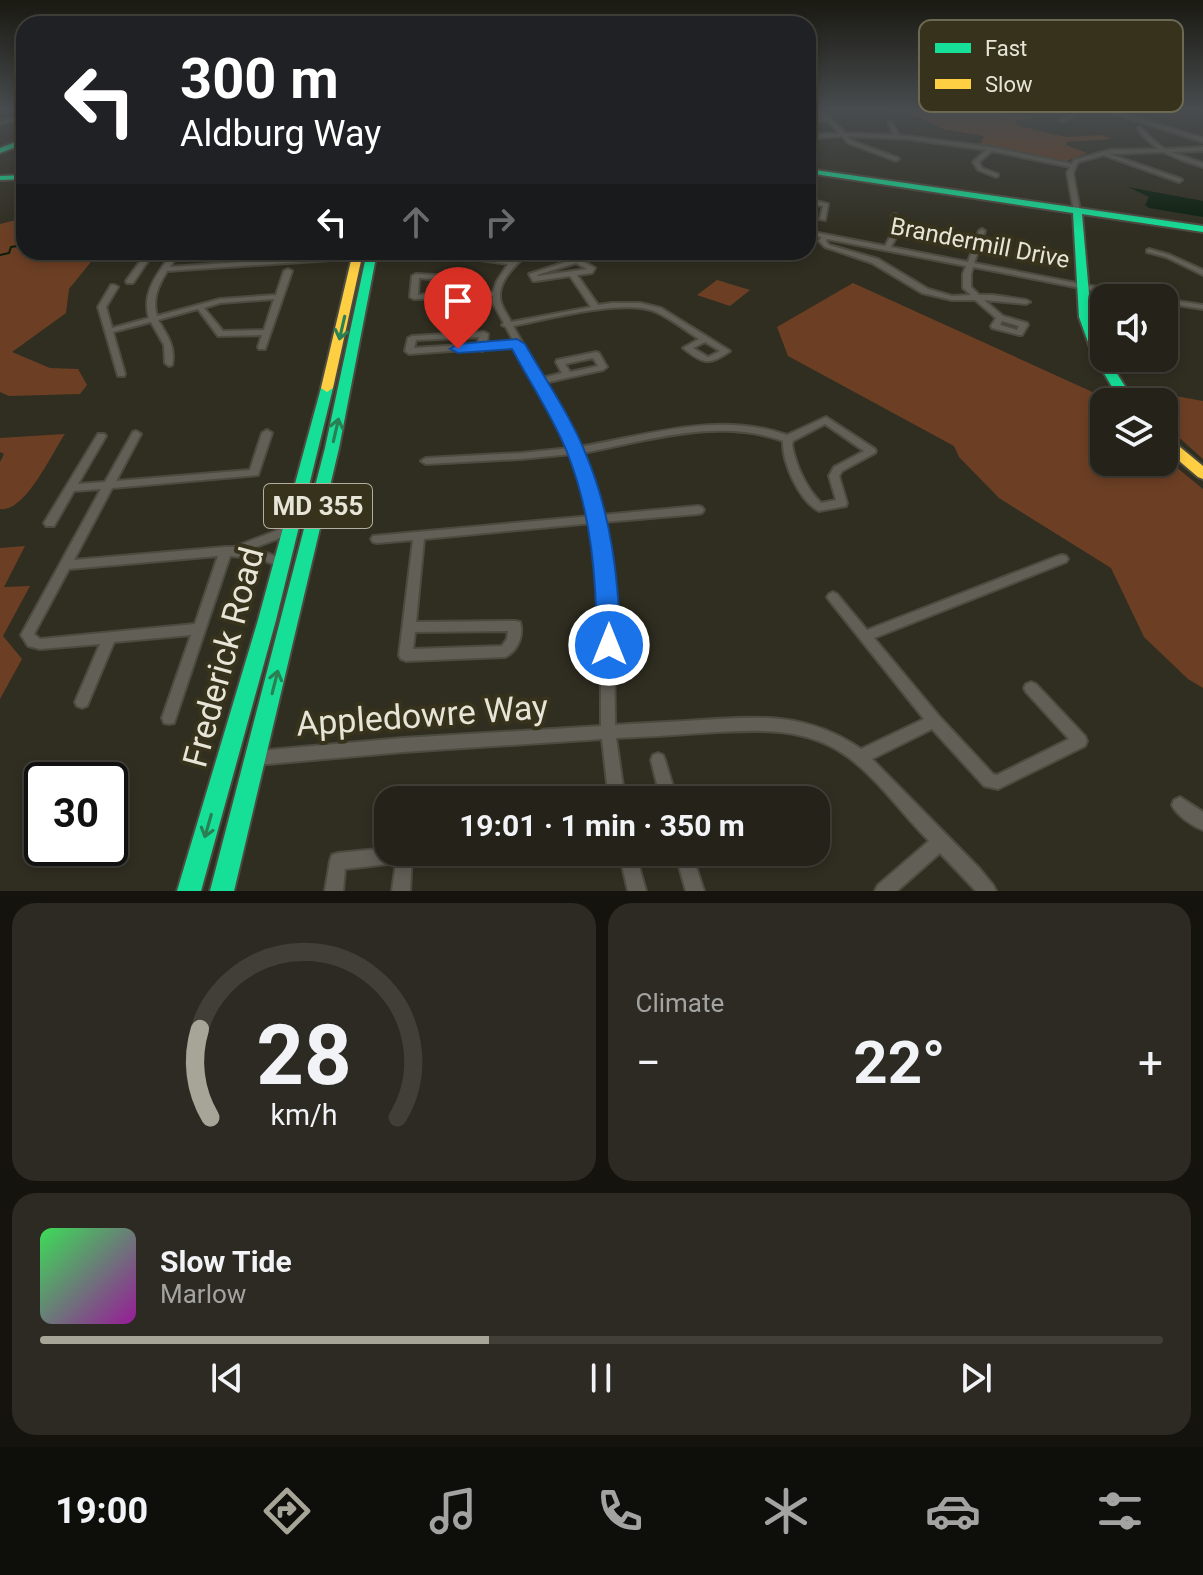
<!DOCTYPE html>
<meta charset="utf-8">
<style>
body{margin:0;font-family:Roboto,sans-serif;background:#2c2a22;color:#f1f3f6;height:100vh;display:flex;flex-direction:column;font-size:30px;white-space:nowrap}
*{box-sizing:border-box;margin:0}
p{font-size:26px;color:#a3a4a2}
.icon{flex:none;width:44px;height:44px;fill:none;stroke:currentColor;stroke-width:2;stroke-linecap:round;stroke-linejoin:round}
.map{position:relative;height:891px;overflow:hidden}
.drawer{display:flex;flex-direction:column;gap:12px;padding:12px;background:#14130e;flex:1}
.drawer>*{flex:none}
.hud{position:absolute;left:16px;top:16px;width:800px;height:244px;border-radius:24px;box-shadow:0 4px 12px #0003,0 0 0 2px #413f38;background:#202124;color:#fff;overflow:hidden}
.buttons{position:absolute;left:1090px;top:284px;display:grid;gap:16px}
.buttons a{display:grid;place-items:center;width:88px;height:88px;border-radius:16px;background:#242219;box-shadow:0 4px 12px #0003,0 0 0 2px #413f38;font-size:40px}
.speed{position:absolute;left:24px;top:762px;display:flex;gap:16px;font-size:40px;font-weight:700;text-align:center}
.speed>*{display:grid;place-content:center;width:104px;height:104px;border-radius:50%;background:#242219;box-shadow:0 4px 12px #0003,0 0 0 2px #413f38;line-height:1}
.speed .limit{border:4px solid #111;border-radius:12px;background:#fff;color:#111}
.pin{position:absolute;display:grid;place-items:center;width:68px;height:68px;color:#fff;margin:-82px -34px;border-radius:50% 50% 50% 0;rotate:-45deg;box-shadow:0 0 8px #0007}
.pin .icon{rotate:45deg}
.me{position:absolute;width:88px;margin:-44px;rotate:0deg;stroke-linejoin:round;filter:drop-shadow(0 0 6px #0008)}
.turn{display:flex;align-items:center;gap:28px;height:168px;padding:0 32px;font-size:36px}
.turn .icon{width:104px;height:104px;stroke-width:2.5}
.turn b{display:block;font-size:56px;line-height:68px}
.lanes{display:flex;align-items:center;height:76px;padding:0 32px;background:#0003;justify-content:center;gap:40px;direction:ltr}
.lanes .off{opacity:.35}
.big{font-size:60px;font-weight:700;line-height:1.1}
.drawer .widget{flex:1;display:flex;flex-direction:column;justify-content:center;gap:12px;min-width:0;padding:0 28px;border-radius:24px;background:#2c2a22}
.drawer .dial{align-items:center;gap:0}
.dial svg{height:208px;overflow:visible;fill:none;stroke:#413f38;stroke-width:7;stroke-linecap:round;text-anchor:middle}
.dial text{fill:#f1f3f6;stroke:none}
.song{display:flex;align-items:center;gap:24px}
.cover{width:96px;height:96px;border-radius:12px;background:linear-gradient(135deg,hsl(130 70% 55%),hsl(300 70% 35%))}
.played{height:8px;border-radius:4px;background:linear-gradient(90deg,#a7a597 40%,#413f38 40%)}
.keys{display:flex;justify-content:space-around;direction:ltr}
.heat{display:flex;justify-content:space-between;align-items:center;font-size:44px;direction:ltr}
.drawer .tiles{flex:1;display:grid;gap:12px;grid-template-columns:1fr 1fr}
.widget:last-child{grid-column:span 2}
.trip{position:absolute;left:374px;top:786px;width:456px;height:80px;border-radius:24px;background:#242219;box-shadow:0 4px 12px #0003,0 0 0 2px #413f38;font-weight:700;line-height:80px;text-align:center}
.menu{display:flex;height:128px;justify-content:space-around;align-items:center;background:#0e0e0a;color:#a3a4a2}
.menu .icon{width:56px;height:56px}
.menu .on{color:#a7a597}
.menu b{font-size:36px;color:#f1f3f6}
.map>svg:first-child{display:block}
.green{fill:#6c3f24}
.water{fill:#0a1f0e}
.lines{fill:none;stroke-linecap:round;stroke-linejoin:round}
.stream{stroke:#0a1f0e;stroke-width:2}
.street-casing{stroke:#4d4b40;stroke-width:4}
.fast-casing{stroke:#4d4b40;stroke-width:4}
.slow-casing{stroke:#4d4b40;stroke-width:4}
.street{fill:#615f56;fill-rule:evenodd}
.fast{fill:#16e098;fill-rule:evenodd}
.slow{fill:#ffcf43;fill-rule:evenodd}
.oneway{stroke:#288053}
.route{fill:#1a73e8;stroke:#114b97;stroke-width:2}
.labels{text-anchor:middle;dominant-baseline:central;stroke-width:8;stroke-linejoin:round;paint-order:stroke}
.far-street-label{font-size:24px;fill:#e7e5d7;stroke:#36321b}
.shield{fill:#36321b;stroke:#b2af9f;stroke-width:2}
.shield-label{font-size:26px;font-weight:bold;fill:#e7e5d7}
.near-street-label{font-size:34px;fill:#e7e5d7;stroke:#36321b}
.key{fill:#36321b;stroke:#6b6853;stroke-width:2}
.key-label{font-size:22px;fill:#e7e5d7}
</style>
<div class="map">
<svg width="1203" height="891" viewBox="0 0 1203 891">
<rect width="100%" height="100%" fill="#302e21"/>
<path class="green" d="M874,109H991C1004,118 1019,112 1034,118L1015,121L1018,126L1066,137L1102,135L1111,139L1067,142L1066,145L1087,153L1064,162L980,145L984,136L943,129L919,117L899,112Z
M24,218V252H99L69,289L66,313L12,352L50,368L78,369L87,385L80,394L9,396L0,392V224Z
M717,280L750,290L730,306L697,295Z
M853,283L1110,400L1104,402V462H1164V457L1203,489V688L1188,679L1144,637L1111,568L999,498L959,457L954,446L788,356L777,327Z
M1137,389L1203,401V459L1164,424V402H1145Z
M65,434C52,453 25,513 0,509V462L4,454L0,452V438Z
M25,546L4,587L30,586L3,636L22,659L0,699V548Z"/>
<path class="water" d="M1128,187L1203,201V217L1149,208L1145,205L1149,197Z"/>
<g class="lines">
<path class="stream" d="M0,255L9,253L11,247L24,245"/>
<g class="street-casing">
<path id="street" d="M809,109C825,110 834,122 845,133L894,135L888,122L890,121L892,122L899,135L991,147L1072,164L1074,160L1110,150L1158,149L1143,136L1138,128L1140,127L1153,140L1165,149L1203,147V151L1171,152L1203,163V167L1184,161L1163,152L1109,154L1181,179L1182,180L1179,182L1104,155L1078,162L1073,173L1080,211L1077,213L1074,211L1067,173L1070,167L992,151L979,162L982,168L998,174V176L996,177L978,170L973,162L986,150L908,139L847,136L852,141L898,158L899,159L896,161L848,143L842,136L808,139V135L839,133L828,121H808V119L825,118Z
M1085,109H1090L1062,122L1058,121Z
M1101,109H1107L1203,138V142Z
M24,116V118L0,124V122Z
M808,199L828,204L825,220L820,219L823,206L808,203Z
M895,214L897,215L903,224L891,247L968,262L979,231L982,229L985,231L974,263L1143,296L1147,298H1131L973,267L971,274V287L979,295H993L1026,300L1030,302L1026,304L984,300L1003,316L1027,323L1028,325L1022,335H1019L992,328L991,326L996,318L975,300H952L922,293L872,263L825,247L819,241L821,237L808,235V231L885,246L897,224L892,216ZM827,239L966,266L963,274V288L971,295L952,296L928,289L878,259L829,245L826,241ZM1002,321L1019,326L1017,330L1000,325Z
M1149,249L1170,255L1203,270V275L1166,257L1147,252V250Z
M147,252H154L133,283H127L126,281Z
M173,252H179L170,267L388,252H455L511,261L522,252H529C516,265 495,282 501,303C503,309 508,316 511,322L591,307L570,276L536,281H533L529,274L575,259H579L595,268L592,273L577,275L598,305L612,303H640L661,308L730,351C709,366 703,364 683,348L699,339C685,330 671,319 656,312C625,298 548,319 513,326L542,378L562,373L556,362L557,360L596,352L599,353L607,367L603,370L544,383L579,447C648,435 719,411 787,435L826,417L875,449L876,451L875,453L842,471L839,476L847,503L846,506L819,511C799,501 782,462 783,441C718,417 647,441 582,453L602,515L698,506L702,507L704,510L702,513L698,514L604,522L613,573L615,725C644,723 673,722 701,720C762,716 808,713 861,749L924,719L829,600L827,597L829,594L833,592L837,594L867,630L1058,556L1062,555L1066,556L1068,559L1066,562L874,638L939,716L993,774L997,775L1069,739L1026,692L1024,688L1026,684L1031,682L1036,684L1085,736L1087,741L1085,746L998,789L984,786L932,729L872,759L979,868L993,885L996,891H976L940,853L897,891H875L878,885L929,841C902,814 879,780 848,757C805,725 753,730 702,733C673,735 645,737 616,738L625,800H609L602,739L403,752L257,765L252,763L250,758L252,753L257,751L403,738L601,726V573L593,523L424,539L416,622L515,621L520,622C524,635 518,651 505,657L406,661L401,659L399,655L413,540L377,543L373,542L371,539L373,536L591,516L572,454L521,459L426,464L421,461L426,458L521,453L570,448L516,347L486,349L482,351L478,349L409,354L405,351L408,338L412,336L484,332L488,334L487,343L514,342L506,327L502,325L504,323L493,303V296L414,299L410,297L412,276L416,274L452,276V280L438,294L493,292L497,281L508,264L454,256L404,255L167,271C158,286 152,299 157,316L220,299L276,295L284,271L288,269L292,271L265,349H259L258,347L262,335L218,336L198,309L158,320C167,335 176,347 172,365L169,366L165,363L164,345L151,322L113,332L125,374L124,376H118L98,307L111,285H114L118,287L106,307L112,328L149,318C141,292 159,272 173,252ZM576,263L587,269L538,276L537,275ZM419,278L443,280L430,294L418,295ZM274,299L264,330L223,331L204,308L220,303ZM479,337L478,344L414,348L416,340ZM705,342L720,351L708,357L693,348ZM593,358L598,366L570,372L565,364ZM825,424L864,451L834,467L829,476L836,500L821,503C806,488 796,466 792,445L793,441ZM508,631L507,639L502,646L413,649L415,632Z
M227,252H286L283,254H230Z
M1164,299L1203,305V309L1164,303Z
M267,430L272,433L258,475L112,488L74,560L226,547H234L289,526L293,527L295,530L293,533L251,549L262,551L285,560L287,563L285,566L281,567L257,558L230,556L174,723L169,724L164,723L162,718L191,635L114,642L87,706L82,708L77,706L75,702L100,644L40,649L28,646L21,635L101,489L74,491L54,526H46L44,523L98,434H104L106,436L78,484L105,482L133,432L136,431L141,434L116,481L250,470L262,433ZM218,556L195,624L40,639L34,634L69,569Z
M658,753L663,755L665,760L677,800H661L651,760L653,755Z
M1180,797L1203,812V830C1193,826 1177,816 1172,805L1174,800Z
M388,848V852H412L410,891H392L396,863L345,869L343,891H325L330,861L332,855L338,853Z
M619,852H635L646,891H628Z
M675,852H691L704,891H686Z"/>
</g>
<g class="fast-casing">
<path id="fast" d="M24,139V144L0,153V148Z
M808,169L1203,226V232L1082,214L1091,317L1104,358H1107L1135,402H1121L1092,353L1079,317L1073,213L808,173Z
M24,175V179L0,180V176Z
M367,252H377L339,448L234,891H210L325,448Z
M327,384L333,388L276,620L201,891H177L258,620L321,388Z"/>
</g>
<g class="slow-casing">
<path id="slow" d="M353,252H363L333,388L327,392L321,388Z
M1164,437L1169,438L1203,466V479L1198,477L1164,448Z"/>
</g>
<use href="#street" class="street"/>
<use href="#fast" class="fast"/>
<use href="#slow" class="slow"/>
</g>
<defs><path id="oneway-shaft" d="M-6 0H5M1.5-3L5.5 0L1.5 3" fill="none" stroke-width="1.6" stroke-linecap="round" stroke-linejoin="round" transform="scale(2)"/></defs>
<g class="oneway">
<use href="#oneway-shaft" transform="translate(342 328) rotate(103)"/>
<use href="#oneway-shaft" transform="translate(336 430) rotate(-77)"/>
<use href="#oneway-shaft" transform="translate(275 682) rotate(-76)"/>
<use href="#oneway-shaft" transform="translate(208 826) rotate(106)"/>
</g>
<linearGradient id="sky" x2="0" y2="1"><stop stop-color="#1a1912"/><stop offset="0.47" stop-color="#484c4e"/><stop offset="1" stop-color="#484c4e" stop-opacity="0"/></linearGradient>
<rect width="1203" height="233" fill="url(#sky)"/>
<path class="route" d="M517,339L525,344C545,379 570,415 585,452C612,515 618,578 621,645L617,652L609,655L600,652L597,645C596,578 592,515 567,452C553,417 530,383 512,349L458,353L450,349L458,344Z"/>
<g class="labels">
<g class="far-street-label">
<text transform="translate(980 243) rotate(11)">Brandermill Drive</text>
</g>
<rect class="shield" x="264" y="484" width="108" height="44" rx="6"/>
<g class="shield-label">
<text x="318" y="506">MD 355</text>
</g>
<g class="near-street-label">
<text transform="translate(223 657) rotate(-75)">Frederick Road</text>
<text transform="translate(422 715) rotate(-4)">Appledowre Way</text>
</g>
</g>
<rect x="919" y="20" width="264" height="92" rx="12" class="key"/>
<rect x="935" y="43" width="36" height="10" fill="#16e098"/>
<rect x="935" y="79" width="36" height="10" fill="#ffcf43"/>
<g class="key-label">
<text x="985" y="56">Fast</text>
<text x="985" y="92">Slow</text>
</g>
</svg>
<div class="buttons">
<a><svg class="icon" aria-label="sound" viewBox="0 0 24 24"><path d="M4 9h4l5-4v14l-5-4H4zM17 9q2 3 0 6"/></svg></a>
<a><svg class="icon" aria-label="layers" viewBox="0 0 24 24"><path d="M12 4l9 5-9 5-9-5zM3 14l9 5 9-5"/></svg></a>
</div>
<div class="speed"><div class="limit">30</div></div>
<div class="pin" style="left:458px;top:349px;background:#d93025"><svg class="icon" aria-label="arrive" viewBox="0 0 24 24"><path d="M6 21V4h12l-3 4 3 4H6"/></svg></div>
<svg class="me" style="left:609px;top:645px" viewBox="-20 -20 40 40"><circle r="17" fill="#1a73e8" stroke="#fff" stroke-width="3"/><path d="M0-11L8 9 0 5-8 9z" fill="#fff"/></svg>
<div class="trip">19:01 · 1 min · 350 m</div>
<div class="hud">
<div class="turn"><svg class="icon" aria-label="left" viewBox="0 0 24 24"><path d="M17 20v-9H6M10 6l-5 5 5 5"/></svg><div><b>300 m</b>Aldburg Way</div></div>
<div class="lanes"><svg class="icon" aria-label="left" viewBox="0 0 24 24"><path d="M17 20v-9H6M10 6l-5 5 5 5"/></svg><svg class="icon off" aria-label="ahead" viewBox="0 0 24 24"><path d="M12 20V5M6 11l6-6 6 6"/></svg><svg class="icon off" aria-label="right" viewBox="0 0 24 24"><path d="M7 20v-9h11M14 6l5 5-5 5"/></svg></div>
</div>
</div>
<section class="drawer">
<div class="tiles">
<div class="widget dial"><svg viewBox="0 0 100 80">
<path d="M14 69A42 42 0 1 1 86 69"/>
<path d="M14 69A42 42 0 0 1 10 35" stroke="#a7a597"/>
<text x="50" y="56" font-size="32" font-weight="700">28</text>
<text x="50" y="72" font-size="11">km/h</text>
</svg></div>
<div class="widget"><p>Climate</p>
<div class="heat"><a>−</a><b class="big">22°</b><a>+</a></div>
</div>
<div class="widget">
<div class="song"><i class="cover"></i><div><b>Slow Tide</b><p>Marlow</p></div></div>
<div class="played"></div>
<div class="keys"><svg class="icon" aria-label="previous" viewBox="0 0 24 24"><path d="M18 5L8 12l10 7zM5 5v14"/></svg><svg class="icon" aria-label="pause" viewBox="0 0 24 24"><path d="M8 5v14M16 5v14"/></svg><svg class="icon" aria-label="next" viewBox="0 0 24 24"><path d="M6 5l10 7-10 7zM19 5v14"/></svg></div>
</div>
</div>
</section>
<nav class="menu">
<b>19:00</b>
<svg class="icon on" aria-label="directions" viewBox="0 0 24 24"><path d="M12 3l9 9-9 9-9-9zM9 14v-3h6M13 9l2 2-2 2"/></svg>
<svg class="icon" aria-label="music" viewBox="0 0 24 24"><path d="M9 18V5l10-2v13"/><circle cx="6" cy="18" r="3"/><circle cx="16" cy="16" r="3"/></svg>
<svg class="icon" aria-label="phone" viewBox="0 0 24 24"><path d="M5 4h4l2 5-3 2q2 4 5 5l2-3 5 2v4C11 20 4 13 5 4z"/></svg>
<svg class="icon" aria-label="climate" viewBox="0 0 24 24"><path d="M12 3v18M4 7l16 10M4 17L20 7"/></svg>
<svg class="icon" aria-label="car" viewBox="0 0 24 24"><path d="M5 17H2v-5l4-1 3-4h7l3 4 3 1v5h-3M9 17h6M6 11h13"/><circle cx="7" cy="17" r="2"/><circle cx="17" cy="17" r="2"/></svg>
<svg class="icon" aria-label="filters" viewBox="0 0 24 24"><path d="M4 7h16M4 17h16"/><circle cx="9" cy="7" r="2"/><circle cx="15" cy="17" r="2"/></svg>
</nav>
